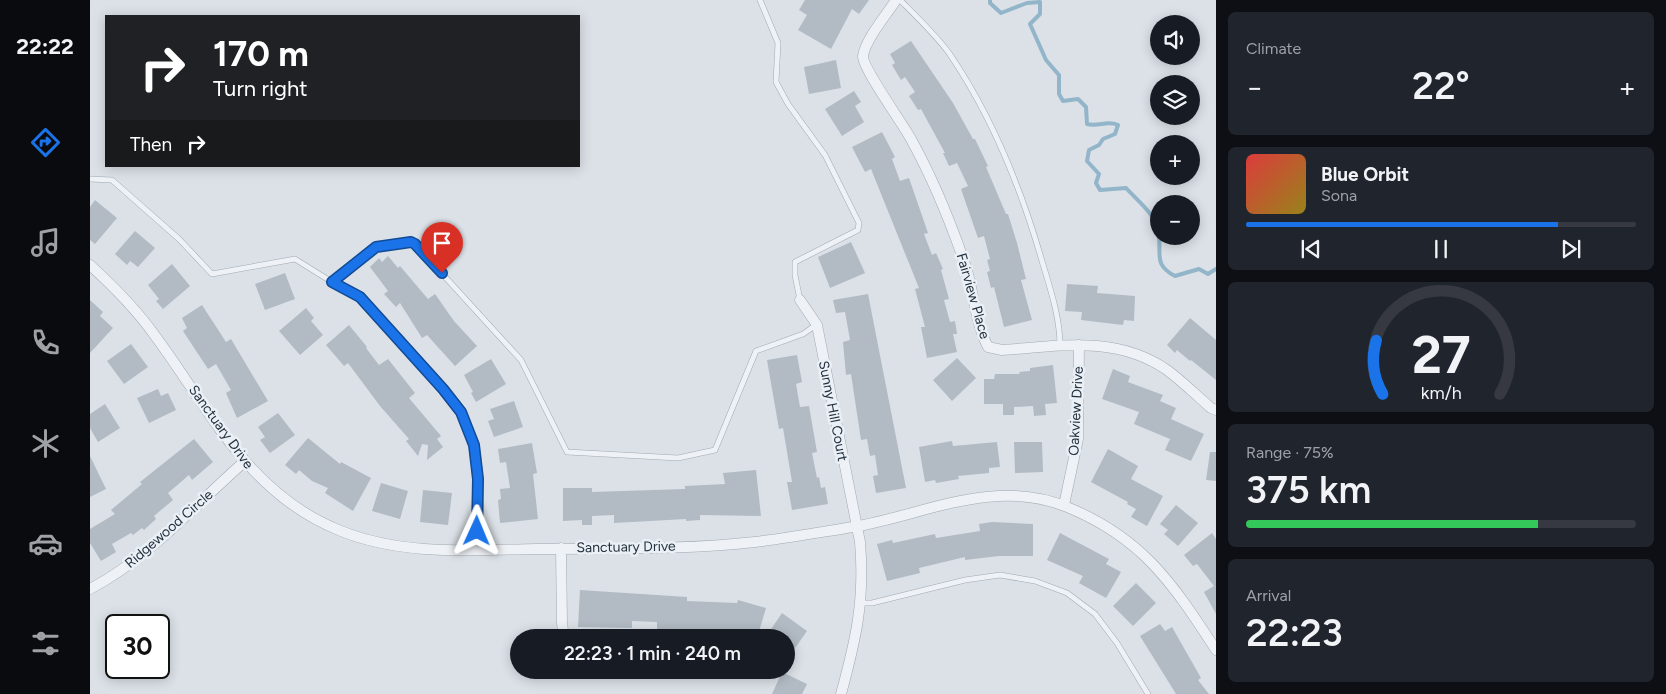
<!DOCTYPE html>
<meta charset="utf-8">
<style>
body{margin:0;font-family:Figtree,sans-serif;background:#20242c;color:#f1f3f6;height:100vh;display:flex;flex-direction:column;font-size:19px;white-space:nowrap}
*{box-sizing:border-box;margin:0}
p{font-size:16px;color:#9ea1a6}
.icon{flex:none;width:28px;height:28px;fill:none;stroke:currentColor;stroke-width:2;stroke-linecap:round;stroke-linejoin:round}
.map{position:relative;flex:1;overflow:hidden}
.panel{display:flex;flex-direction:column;gap:12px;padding:12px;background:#0d0f14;width:450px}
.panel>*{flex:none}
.hud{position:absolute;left:15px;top:15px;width:475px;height:152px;border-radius:0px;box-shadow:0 2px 12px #0003;background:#202124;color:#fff;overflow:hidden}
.tools{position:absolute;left:1060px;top:15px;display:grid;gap:10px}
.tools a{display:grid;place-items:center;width:50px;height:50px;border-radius:50%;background:#171b24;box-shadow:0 2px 12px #0003;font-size:25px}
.speed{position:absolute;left:15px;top:614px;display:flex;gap:10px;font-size:25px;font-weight:700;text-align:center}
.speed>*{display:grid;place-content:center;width:65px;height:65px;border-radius:50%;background:#171b24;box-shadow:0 2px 12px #0003;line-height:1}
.speed .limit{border:2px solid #111;border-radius:8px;background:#fff;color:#111}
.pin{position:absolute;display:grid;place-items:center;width:42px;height:42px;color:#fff;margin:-51px -21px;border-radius:50% 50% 50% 0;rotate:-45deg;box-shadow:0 0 5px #0007}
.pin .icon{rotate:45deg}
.me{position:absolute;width:55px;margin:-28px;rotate:1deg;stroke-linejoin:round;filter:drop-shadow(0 0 4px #0008)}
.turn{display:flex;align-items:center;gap:18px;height:105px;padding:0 25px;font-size:22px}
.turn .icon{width:65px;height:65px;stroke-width:2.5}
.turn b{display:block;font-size:35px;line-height:42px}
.then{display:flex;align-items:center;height:48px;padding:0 25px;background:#0003;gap:10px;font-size:19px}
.big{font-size:38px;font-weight:600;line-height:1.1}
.panel .tile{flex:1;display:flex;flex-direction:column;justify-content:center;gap:8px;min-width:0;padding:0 18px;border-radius:8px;background:#20242c}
.panel .dial{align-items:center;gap:0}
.dial svg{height:130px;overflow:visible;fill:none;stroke:#363941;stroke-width:7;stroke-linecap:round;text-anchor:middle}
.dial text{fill:#f1f3f6;stroke:none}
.song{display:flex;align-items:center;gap:15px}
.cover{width:60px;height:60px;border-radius:8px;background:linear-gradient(135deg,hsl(0 70% 55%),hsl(50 70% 35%))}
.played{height:5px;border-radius:2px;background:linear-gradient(90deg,#1a73e8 80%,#363941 80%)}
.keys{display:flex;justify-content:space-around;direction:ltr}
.heat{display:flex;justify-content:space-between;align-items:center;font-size:28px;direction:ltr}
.charge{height:8px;border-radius:4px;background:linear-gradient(90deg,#34c759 75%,#363941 0)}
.trip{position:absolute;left:420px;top:629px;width:285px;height:50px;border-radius:25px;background:#171b24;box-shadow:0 2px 12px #0003;font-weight:600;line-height:50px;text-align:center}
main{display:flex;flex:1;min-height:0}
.dock{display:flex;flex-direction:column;width:90px;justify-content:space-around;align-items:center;background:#090b0e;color:#9ea1a6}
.dock .icon{width:35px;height:35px}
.dock .selected{color:#1a73e8}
.dock b{font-size:22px;color:#f1f3f6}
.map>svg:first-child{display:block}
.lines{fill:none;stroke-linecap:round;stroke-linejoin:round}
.stream{stroke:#92b5ca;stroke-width:4}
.building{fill:#b2bbc4}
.lane-casing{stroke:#a0a9b1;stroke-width:6}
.street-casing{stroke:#a0a9b1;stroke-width:11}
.lane{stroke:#eef1f5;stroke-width:5}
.street{stroke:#eef1f5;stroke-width:10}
.route-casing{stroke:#114b97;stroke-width:12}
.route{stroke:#1a73e8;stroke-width:9}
.labels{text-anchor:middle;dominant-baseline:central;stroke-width:5;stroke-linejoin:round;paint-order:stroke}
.street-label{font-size:14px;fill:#24313e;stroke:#eaf0f5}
</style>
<main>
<nav class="dock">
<b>22:22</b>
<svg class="icon selected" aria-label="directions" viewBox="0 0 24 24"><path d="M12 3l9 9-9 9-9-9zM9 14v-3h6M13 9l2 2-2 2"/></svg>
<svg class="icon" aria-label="music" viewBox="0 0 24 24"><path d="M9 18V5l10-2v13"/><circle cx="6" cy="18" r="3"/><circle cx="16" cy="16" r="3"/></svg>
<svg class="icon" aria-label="phone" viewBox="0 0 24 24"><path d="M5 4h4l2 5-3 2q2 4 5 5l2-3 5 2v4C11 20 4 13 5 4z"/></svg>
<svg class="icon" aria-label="climate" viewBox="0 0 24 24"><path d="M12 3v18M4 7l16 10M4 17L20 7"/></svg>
<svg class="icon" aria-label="car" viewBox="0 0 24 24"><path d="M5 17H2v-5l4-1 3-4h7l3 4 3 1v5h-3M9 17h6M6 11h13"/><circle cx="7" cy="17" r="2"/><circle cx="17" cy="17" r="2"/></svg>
<svg class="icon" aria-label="filters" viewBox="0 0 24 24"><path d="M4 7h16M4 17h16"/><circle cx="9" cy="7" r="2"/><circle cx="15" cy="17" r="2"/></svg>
</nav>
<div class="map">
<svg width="1126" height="694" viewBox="0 0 1126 694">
<rect width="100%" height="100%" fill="#dbe1e7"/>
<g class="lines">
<path class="stream" d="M900,0V3L911,13L937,3L950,2V14L940,24L956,60L969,75V94L973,101L988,99L996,107L997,124C1008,127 1018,120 1028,125L1025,134L1013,139L1009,145L999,150L997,161L1009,174L1006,183L1010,190L1036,188C1047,200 1067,216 1069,232
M1069,236C1071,255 1064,265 1085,276L1109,269L1118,274L1126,269"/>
</g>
<path class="building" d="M715,0H779L769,14L762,9L741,49L708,30L717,15L709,10Z
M821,41L863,103L883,139H885L898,166L896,167L916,214H918L927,243L936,279L931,280L942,320L914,327L904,287L901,288L897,272L900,271L897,260L900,259L894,236L888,238L871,189L878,186L867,163L859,166L853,153H855L831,109L828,110L819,96L825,92L815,77L811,80L802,65L805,63L800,54Z
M746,60L751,88L719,94L714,67Z
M764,91L771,102L765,106L774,122L752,136L735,109Z
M792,132L805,157L802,159L810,181L819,178L838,233L834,234L842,255L846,253L853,269L851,270L859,299L854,300L860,322L865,321L867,334H863L867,352L837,358L831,327H835L825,289L829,288L781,169L775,172L762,147Z
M5,200L27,218L5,244L0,240V207Z
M45,231L65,248L48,267L40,261L37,265L25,254Z
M761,242L775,273L740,288L728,257Z
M298,256L308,268L310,266L338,299L345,294L364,321L387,346L365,366L337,335L332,338L310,303L306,307L294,294L298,291L280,267L289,258L292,262Z
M82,264L100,286L73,309L66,301L69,299L58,285Z
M195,273L205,299L175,310L165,284Z
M977,284L1008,286L1007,293L1045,296L1044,321L1034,320L1033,325L991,320L992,312L975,311Z
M778,294L816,488L786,493L783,476L788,475L785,455L780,456L777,439L771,440L761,374L756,375L753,342L760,340L755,312L746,313L743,300Z
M0,300L13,312L10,316L23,328L0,353Z
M112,305L136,342L141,339L178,401L147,418L136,393L141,390L126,364L118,369L93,331L97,328L92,318Z
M216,308L224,318L221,321L233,335L210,355L189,331Z
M1100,318L1126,340V380L1101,360L1100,361L1087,350L1085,353L1077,345Z
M259,325L277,347L276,348L289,365L298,359L325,393L319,398L351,436L347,439L353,447L337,460L338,445L332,444L328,456L316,441L319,439L290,406L258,363L254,366L236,345Z
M41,344L58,367L34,384L17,361Z
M707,355L712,382L706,384L710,407L719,406L727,452L722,453L727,478L729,477L731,488L735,487L738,504L702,510L697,482H702L693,428L689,429L677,360Z
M867,358L886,378L862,401L843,380Z
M401,359L416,384L386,402L381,393L383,392L374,375Z
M963,365L967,403L955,404L956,415L944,416L943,406L924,407V415H913V404H894V379H904L905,374H930L929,372L940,371V368Z
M1023,369L1040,376L1038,382L1073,395L1070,401L1086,408L1081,419L1114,434L1101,461L1075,450L1080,439L1044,424L1049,412L1012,399Z
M68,389L71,396L78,393L86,410L59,423L47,398Z
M424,401L433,427L404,437L398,421L404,419L400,409Z
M15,404L30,428L8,442L0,428V414Z
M188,413L205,435L180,453L170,440L175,437L168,427Z
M218,438L250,464L251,462L281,478L263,511L235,493L238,488L222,481L209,470L206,474L195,465Z
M104,439L123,462L102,480L99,475L78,493L83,500L64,516L66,519L54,530L52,528L43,535L41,533L22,544L26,552L11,561L0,543V529L25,514L21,510L52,484L50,482Z
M862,441L863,446L907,442L910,467L899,468V473L868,476L869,479L846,483L845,480L835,482L829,447Z
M924,442H952L953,472L925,473Z
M442,443L447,473L443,474L448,519L410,523L408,500L411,499L410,489L420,488L416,462L410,463L408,449Z
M1018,449L1048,466L1041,479L1073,496L1057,526L1041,517L1046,509L1037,504L1038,502L1001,482Z
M1120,452H1126V481L1116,480Z
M0,456L16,489L0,497Z
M666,470L671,516L610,515V520L596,521V519L524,523V515L502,516V525H492V520L473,521V488H502V492L595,489V486L635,484L633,473Z
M291,483L318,491L310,519L282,511Z
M333,490L362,493L358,525L330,522Z
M1086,505L1108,523L1088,546L1074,534L1078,530L1070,524Z
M902,522L943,524V556H909L875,560V557L829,568L830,573L797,581L787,544L802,540L803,543L845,534L846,538L890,531L889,524Z
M970,533L1019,559L1016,564L1031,572L1016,598L989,583L993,576L957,560Z
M1122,533L1126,539V614L1114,592L1124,586L1107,564L1103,566L1094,555Z
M1046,583L1066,603L1043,626L1023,606Z
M490,590L597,597V601L647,603L648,600L676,608L667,638L636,631L579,629V632L567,631V622L542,621V628L488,627Z
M692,613L717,631L696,661V638H675Z
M1070,624L1075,631L1082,627L1111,678L1108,680L1119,694H1086L1050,636Z
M692,672L717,684L712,694H682Z"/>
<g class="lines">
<g class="lane-casing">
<path id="lane" d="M670,0L688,43L686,82L698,104L735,155L769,223L768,230L705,262V275L710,300
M810,0C827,17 845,34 859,53C902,116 931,188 952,261C960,288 970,317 970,346
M0,179L22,180L89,239L122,274L205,259L242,282L286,247L325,244L431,360L477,452L588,458L625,450L666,351L713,334L726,325
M772,603H782L875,580L910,575L945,581L977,593L1005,614L1027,643L1058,694"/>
</g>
<g class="street-casing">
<path id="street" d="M806,0C797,14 775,40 773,56C772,68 814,125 822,141C844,181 861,223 876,267C884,293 885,322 898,347L912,350C969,346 1026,335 1077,370C1092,381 1106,395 1121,408L1126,410
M0,265C23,286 45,308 63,333C120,409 157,494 251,531C313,556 382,550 447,549C519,548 593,550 665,542C698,538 731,532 763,527C834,515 904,477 977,507C1053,538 1083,584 1126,650
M242,282L270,297L353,389L371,412L384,445L388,479V550
M710,300L727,325L770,542C775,600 766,639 751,694
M974,505L988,439L989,345
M471,548L472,623L474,638
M0,589C59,558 104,506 154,462"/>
</g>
<use href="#lane" class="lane"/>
<use href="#street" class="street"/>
</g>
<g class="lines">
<g class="route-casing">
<path id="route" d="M352,273L325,244L321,242L286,247L242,282L270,297L353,389L371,412L384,445L388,479L387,531"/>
</g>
<use href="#route" class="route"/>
</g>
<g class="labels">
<g class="street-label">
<text transform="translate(883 296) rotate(74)">Fairview Place</text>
<text transform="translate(743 411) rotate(79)">Sunny Hill Court</text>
<text transform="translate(986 411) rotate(-87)">Oakview Drive</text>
<text transform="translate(131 427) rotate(54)">Sanctuary Drive</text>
<text transform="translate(79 529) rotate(-41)">Ridgewood Circle</text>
<text transform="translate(536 547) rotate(-1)">Sanctuary Drive</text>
</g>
</g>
</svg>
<div class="tools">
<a><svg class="icon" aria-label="sound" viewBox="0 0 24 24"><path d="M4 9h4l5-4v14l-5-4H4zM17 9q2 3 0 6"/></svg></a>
<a><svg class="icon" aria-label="layers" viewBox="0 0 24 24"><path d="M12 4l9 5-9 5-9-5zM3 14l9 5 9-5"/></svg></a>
<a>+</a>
<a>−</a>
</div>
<div class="speed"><div class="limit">30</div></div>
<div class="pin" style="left:352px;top:273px;background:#d93025"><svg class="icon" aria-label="arrive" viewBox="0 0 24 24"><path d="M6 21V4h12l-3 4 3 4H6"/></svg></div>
<svg class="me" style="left:387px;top:531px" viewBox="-20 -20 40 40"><path d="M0-17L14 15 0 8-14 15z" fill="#1a73e8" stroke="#fff" stroke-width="4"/></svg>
<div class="trip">22:23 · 1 min · 240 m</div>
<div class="hud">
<div class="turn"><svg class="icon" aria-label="right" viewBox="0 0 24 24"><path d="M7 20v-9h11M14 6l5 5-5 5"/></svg><div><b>170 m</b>Turn right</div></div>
<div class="then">Then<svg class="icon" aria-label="right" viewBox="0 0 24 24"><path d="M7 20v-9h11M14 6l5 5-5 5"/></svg></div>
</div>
</div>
<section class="panel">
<div class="tile"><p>Climate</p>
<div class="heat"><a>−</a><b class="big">22°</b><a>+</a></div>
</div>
<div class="tile">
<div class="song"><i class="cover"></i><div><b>Blue Orbit</b><p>Sona</p></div></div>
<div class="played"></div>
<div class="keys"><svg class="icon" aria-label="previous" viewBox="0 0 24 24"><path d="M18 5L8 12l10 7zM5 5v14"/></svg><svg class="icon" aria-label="pause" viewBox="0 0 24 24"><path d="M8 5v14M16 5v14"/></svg><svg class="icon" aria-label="next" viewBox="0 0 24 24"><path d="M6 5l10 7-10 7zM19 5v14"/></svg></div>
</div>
<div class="tile dial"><svg viewBox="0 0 100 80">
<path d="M14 69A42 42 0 1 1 86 69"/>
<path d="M14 69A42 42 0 0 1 10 36" stroke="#1a73e8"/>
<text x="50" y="56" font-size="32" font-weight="700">27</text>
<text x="50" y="72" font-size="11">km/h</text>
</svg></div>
<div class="tile"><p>Range · 75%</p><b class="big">375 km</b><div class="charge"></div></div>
<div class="tile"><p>Arrival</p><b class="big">22:23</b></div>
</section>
</main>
